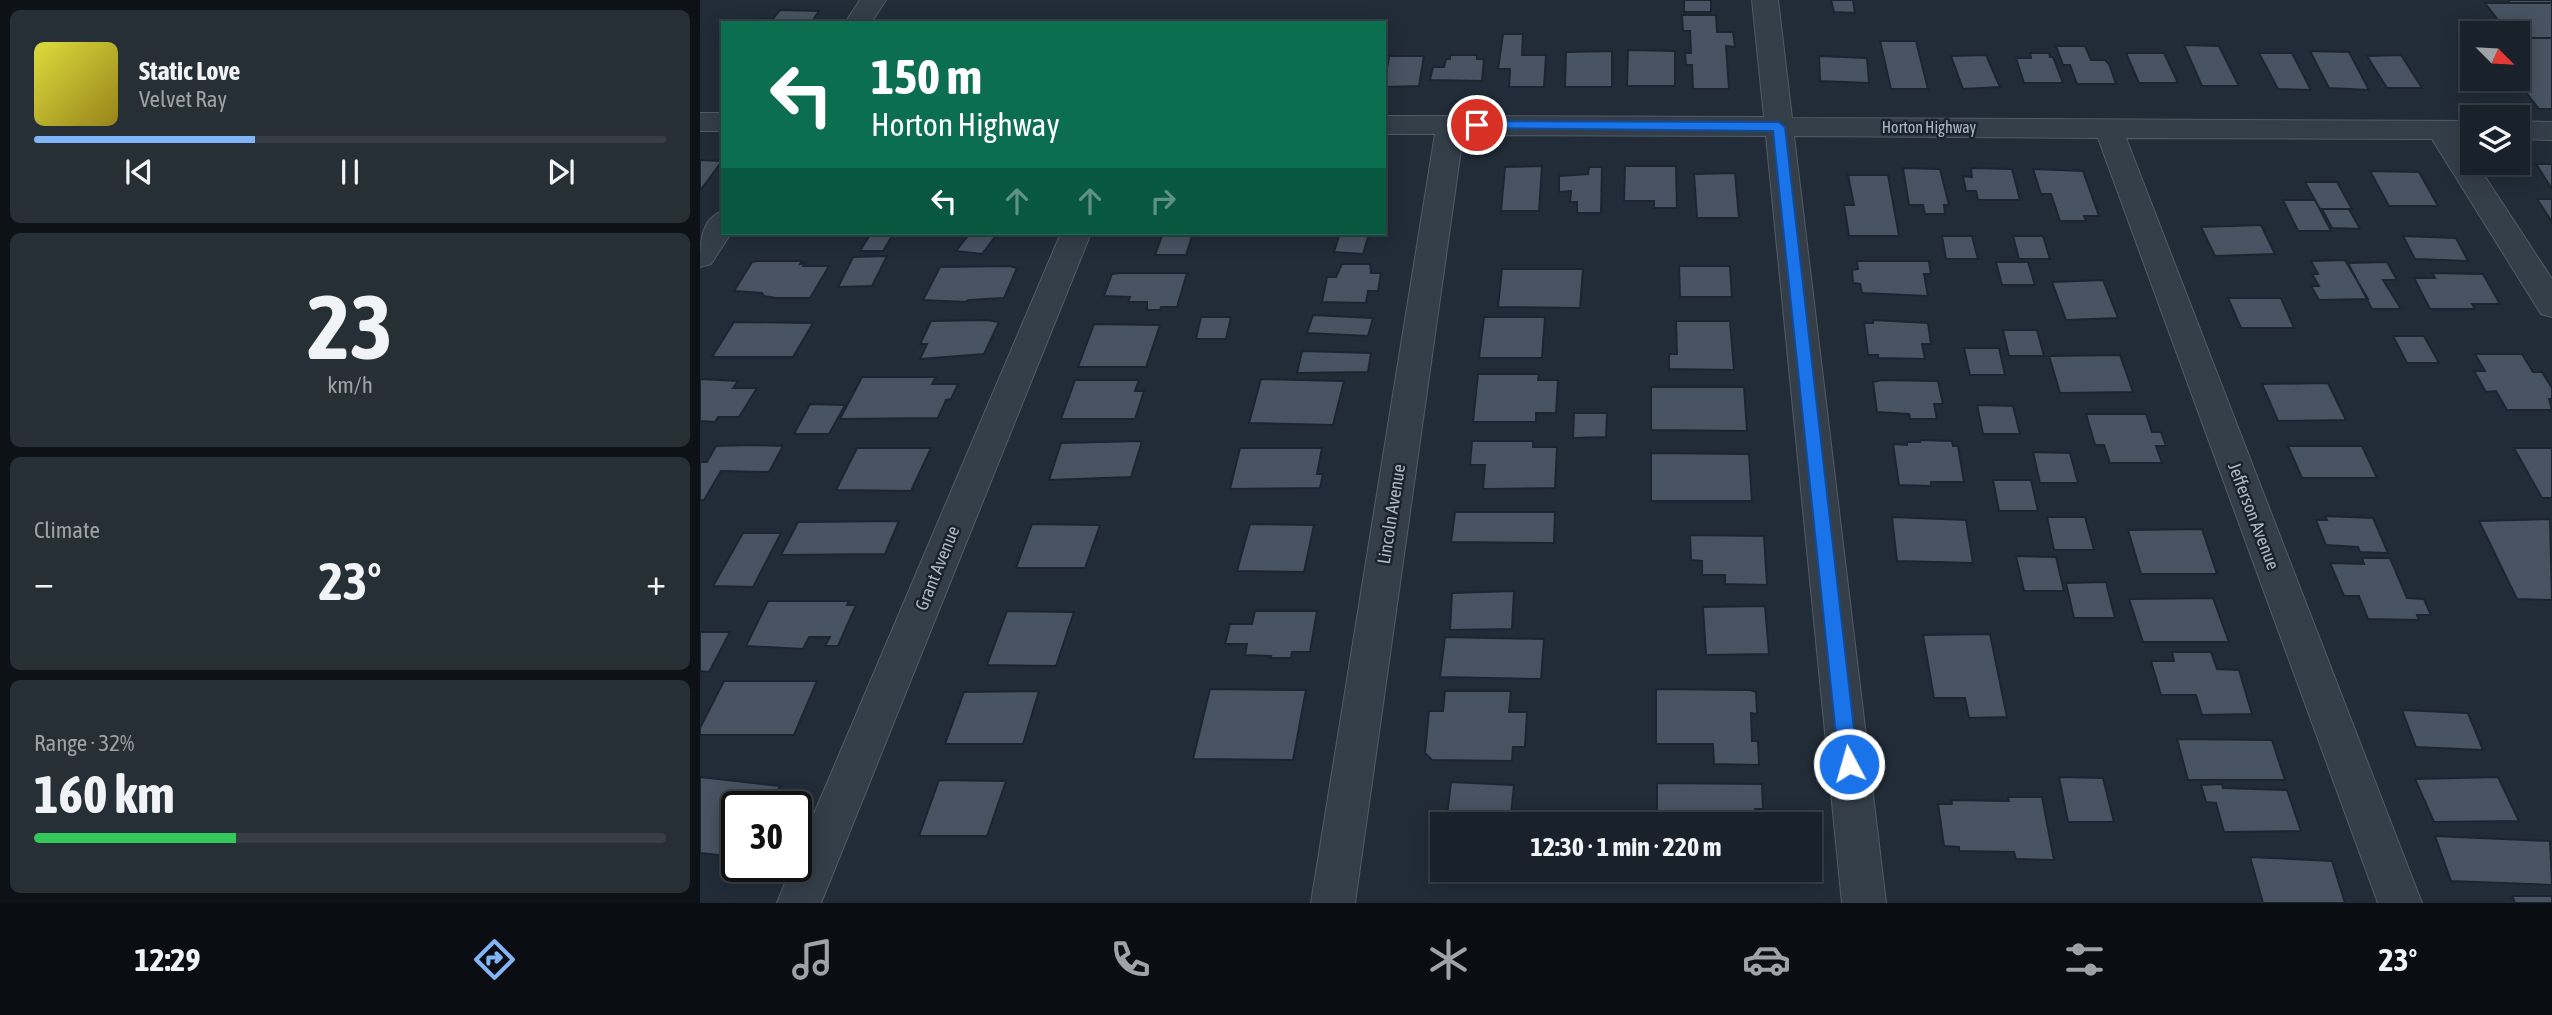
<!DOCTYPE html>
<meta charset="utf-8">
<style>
body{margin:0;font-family:"Asap Condensed",sans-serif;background:#262e36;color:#f1f3f6;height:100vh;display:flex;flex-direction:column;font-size:26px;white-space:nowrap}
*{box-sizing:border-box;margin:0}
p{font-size:23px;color:#9fa3a8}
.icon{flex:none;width:38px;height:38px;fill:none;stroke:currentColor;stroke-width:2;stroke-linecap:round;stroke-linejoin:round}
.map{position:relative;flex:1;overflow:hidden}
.details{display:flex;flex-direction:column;gap:10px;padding:10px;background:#0e1217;width:700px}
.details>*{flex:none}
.top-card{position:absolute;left:21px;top:21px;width:665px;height:214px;border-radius:0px;box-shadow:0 4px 18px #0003,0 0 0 2px #373e47;background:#0b6e4f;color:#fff;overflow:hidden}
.needle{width:46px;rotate:114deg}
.fabs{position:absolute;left:1760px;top:21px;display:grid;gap:14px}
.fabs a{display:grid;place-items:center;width:70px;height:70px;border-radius:0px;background:#19212a;box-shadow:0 4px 18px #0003,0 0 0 2px #373e47;font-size:35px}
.speed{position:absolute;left:21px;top:791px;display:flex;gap:14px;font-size:35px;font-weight:700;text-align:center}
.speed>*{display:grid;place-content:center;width:91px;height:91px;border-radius:50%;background:#19212a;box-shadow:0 4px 18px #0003,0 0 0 2px #373e47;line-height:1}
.speed .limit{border:4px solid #111;border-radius:10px;background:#fff;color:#111}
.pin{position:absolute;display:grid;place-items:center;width:60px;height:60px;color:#fff;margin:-30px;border:4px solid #fff;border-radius:50%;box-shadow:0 2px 7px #0007}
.me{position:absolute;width:77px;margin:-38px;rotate:354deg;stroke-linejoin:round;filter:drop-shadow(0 0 5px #0008)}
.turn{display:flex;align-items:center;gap:24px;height:147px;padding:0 35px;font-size:32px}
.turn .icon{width:91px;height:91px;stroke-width:2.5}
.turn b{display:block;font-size:49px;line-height:60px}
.lanes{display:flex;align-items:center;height:66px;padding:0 35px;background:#0003;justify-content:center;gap:35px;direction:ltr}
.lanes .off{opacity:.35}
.big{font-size:52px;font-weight:700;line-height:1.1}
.details .tile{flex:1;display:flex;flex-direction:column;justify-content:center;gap:10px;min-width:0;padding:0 24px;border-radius:10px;background:#262e36}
.details .dial{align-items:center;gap:0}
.dial b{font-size:91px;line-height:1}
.song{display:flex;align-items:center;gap:21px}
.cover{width:84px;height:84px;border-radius:10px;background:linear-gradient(135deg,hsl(60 70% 55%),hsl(50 70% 35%))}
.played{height:7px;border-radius:4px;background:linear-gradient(90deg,#82b5f7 35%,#373e47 35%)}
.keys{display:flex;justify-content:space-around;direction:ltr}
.heat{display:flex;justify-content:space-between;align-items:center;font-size:38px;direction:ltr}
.charge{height:10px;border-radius:5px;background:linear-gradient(90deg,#34c759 32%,#373e47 0)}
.trip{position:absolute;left:730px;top:812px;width:392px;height:70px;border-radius:0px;background:#19212a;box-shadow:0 4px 18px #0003,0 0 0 2px #373e47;font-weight:700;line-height:70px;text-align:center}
.menu{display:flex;height:112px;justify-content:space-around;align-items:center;background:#0a0d11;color:#9fa3a8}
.menu .icon{width:49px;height:49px}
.menu .selected{color:#82b5f7}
.menu b{font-size:32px;color:#f1f3f6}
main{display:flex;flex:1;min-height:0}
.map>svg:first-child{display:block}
.building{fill:#475362;stroke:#1c252f;stroke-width:2}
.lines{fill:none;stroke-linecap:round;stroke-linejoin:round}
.street-casing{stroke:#525b66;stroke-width:2}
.street{fill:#343e49;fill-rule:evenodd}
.route{fill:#1a73e8;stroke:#114b97;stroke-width:2}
.labels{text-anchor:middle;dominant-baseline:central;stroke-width:5;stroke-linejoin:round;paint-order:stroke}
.far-street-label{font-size:16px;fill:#afb8c5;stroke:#1a232d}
.street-label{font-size:18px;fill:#afb8c5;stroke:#1a232d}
</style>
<main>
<section class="details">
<div class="tile">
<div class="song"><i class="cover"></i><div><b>Static Love</b><p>Velvet Ray</p></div></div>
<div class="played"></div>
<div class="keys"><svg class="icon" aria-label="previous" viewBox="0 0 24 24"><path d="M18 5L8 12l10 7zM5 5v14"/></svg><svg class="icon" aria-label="pause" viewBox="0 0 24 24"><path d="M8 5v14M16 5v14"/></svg><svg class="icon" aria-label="next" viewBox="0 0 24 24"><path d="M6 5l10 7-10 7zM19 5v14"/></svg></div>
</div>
<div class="tile dial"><b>23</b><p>km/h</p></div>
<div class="tile"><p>Climate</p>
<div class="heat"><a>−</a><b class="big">23°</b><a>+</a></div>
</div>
<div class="tile"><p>Range · 32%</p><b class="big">160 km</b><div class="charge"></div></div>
</section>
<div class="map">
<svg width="1852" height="903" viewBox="0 0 1852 903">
<rect width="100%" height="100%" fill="#212c38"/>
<path class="building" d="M984,0H1011V12H984Z
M1131,0H1153L1155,13L1134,12Z
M1808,0H1852V3H1810Z
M1785,3H1852V38H1818V33H1808Z
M80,10L119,11L111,23H57L60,19H73Z
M982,15H1016L1017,32H1033L1035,47L1026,46L1029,89H993L992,65H986L985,53H991L990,31H983Z
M803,34H823L822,55H846L844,87H809L810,69H798Z
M1818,38H1852V109H1839L1816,79Z
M1180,41H1216L1228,89H1191Z
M1484,45L1519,46L1539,86H1502Z
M1356,46H1385L1391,60H1405L1409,64L1416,84H1377L1370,65H1363Z
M928,50L975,51V86H927Z
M912,51V87H865L866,52Z
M1610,51L1649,52L1669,90L1629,88Z
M1330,53H1349L1350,57H1353L1363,83H1324L1316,58H1331Z
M1426,53H1464L1478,83H1439Z
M1559,53H1592L1611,90L1578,89Z
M750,55H777V59H784L782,81L730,80L733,67H744L746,59H750Z
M1286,55L1300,87L1263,89L1251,56Z
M1701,55L1722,88H1687L1667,56Z
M689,56H724L719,86L684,87Z
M1119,56L1167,58L1169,83L1120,81Z
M0,160L22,161L0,191Z
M1836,164H1852V189Z
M842,166L839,211H801L805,167Z
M925,166H976L977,208H954V201H924Z
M889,167H902L901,213H877V202H870L871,191L859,192V176L888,174Z
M1203,168L1240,169L1249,205H1244L1245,214H1225L1223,205H1209Z
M1271,168L1312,169L1320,200H1278L1276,191H1266L1263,176L1272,177Z
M1333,169L1383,171L1399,216H1384L1386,221H1360L1351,194H1341Z
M1670,171L1719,172L1738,206H1689Z
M1035,173L1039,218H997L994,174Z
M1148,175H1188L1199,236H1149L1144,205H1154Z
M1605,182H1637L1652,209H1620Z
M1837,199H1852V222Z
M1583,200H1615L1631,231H1598Z
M1622,209H1649L1660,229L1632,228Z
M1561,225L1575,254L1515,256L1501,227Z
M171,233H194L183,251H160Z
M270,233H289L297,234L282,254L256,251Z
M463,233H493L486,255H455Z
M640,233L669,234L663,254L634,252Z
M1242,236H1272L1278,259H1246Z
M1313,236H1343L1350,259H1319Z
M1703,236L1756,238L1768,261L1715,259Z
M187,256L172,286L138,287L153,257Z
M1645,260L1668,299L1619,300L1611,286H1619L1612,274H1618L1611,261Z
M58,261H102L100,264L105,263L103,266H129L110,298H76L64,296L62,293L34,291L52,262Z
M1157,261H1229L1231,274H1224L1228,296L1162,293L1160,284L1153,283L1152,270L1158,269Z
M1296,262H1328L1335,285H1302Z
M1687,262L1697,280H1683L1701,309H1672L1648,263Z
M642,264H670L671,273H681L678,291H668L666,303L622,302L627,277H636Z
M309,266L317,268L304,298L269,300L265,302L223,300L240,267Z
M979,266H1030L1032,297H980Z
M802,269H883L880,308L798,307Z
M420,273H487L477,307H461L460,310H447V302H428L430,297L404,296L412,274Z
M1732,273L1783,274L1800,304H1772L1775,309H1730L1714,278H1735Z
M1403,280L1418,318L1366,320L1352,282Z
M1528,298H1581L1594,328H1541Z
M613,315L673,318L668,336L607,333Z
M501,317H531L526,339H496Z
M784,317H845L842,358H779Z
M286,320L299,322L284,354L220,359L227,344H220L231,321Z
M1173,320L1228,323L1231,344H1222L1225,359L1178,358V355H1168L1164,323H1173Z
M976,321H1030L1034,370L969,369V354H977Z
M34,322L113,323L93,357H12Z
M394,324L460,325L446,367H378Z
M1303,330H1337L1344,356H1309Z
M1693,336H1724L1739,363H1707Z
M1264,348H1299L1305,375H1270Z
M602,351L671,353L668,372L597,373Z
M1775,354H1822L1833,372H1842L1852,388V399H1849L1852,410H1807L1796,391L1786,392L1774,371H1785Z
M1420,355L1433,392L1360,393L1349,356Z
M778,374H839L838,380H858L856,413H836V422H773Z
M162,377H236L232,384H258L251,399L246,400L238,418L140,419Z
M0,379L38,381L33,388H57L39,417H18L15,422L0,421Z
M561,379L644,381L633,425L549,423Z
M375,380H439L435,391H444L435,419H361Z
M1182,380L1238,381L1243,404H1234L1237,419H1210L1209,414L1177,412L1173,382Z
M1628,383L1646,420L1578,421L1562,384Z
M951,387H1044L1047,431L951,430Z
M110,404L145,405L129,434H94Z
M1277,405L1313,406L1320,434H1283Z
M874,413H907L906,437L873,438Z
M1386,414H1446L1452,432H1461L1466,446H1456L1462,463H1410L1404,445H1395Z
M1220,440L1252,441L1253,446H1258L1264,482H1231V486L1199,485L1193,444L1207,445V442H1220Z
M442,441L431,477L349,480L361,443Z
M772,441H833V447H857L855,488L783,489L785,465H770Z
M16,446L50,445L83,446L69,472L21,471L4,500H0V462H7Z
M1588,446H1662L1677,478H1602Z
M157,448H231L211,491L136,490Z
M540,448H622L617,474H623L620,488L530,489Z
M1814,448H1852V498H1842Z
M1333,452L1370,453L1378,483H1340Z
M951,453L1049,454L1052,501H951Z
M1293,480H1331L1338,511H1299Z
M755,512H855L854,543L751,542Z
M1625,516L1673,518L1688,553L1660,552L1658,547L1626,545L1616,520H1627Z
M1192,517L1266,520L1273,563L1197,561Z
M1347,517H1385L1394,550H1354Z
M1850,519L1852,600L1817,599L1779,521Z
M199,521L185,554L81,555L98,522Z
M332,524L400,525L385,568H316Z
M550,524L614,525L604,572L537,571Z
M1502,529L1517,574H1441L1428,530Z
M43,533H81L53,587L13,586Z
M990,535L1064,536L1067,585L1025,584V575H1002V561L991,560Z
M1316,556L1356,557L1364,591H1324Z
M1662,558H1690L1707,598L1724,599L1731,615H1717L1719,620L1668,619L1659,596H1644L1630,563L1664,564Z
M1406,582L1415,618H1374L1366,583Z
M814,591L812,629L750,630L752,593Z
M1513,598L1529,642H1443L1429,599Z
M68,601H149L147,605H156L138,646H125L130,637H109L103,649L46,646Z
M1065,606L1069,654L1006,655L1003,607Z
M307,611L374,612L356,666L287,665Z
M555,611H617L610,652H592L591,658H570L571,656L545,655L547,644H525L530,624H552Z
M0,632H30L9,672L0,671Z
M1290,634L1307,717L1269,718L1265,698H1234L1223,635Z
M745,637L844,639L841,679L740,677Z
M1472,652H1511L1517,669L1539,670L1552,714L1502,715L1496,695H1461L1451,661H1474Z
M24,681H117L94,735H0V728Z
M510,689L606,690L593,760L493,759Z
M956,689L1050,690L1056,692L1057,714L1051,713L1052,741H1058L1059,765L1014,764L1013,744H956Z
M339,691L323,744H245L264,692Z
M745,691H811L809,712H827L825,747H813L812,761L732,760L725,753L729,711H743Z
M1702,710L1768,713L1783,750L1716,747Z
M1477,739L1572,740L1585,780H1488Z
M0,777L80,786L69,807H37V857L0,853Z
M1359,777L1403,778L1414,822H1368Z
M1798,777L1819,821L1734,822L1715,779Z
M239,780L306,781L287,836H219Z
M751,782L814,785L810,824H746Z
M957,783L1062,784L1063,809H1055L1056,824H957Z
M1522,784L1523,788L1587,790L1601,831L1524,832L1516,803L1506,802L1501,785Z
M1308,797H1342L1354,860L1316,859L1314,852L1259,851V847L1244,846L1238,804H1252L1251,800L1309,801Z
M1735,836L1850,841L1852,885L1751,881Z
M1550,857L1632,861L1645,903H1563Z
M1015,870H1066L1067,881H1015Z
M1812,896H1852V903H1815Z"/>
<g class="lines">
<g class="street-casing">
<path id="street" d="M160,0H186L171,23H145Z
M1052,0H1078L1092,118L1773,121V139H1761L1773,158V163H1776L1852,279V317L1841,314L1732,139L1426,138L1722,903H1678L1398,138L1094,136L1186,903H1142L1066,136L763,135L655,903H611L735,134H684V116L1064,117Z
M0,113H23V131H0Z
M1818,121L1852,122V140L1818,139Z
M23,211V233H31L11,264L0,267C0,245 0,219 23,211Z
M361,233H391L121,903H77L92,866H96V856Z"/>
</g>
<use href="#street" class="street"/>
</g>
<path class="route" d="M777,121L1079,122L1085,127L1158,764L1155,771L1149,774L1142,771L1139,764L1073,131L773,128V122Z"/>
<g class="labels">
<g class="far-street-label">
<text x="1229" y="127">Horton Highway</text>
</g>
<g class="street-label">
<text transform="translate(691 514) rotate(-81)">Lincoln Avenue</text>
<text transform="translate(1554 516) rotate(69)">Jefferson Avenue</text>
<text transform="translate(237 568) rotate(-68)">Grant Avenue</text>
</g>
</g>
</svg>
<div class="fabs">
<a><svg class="needle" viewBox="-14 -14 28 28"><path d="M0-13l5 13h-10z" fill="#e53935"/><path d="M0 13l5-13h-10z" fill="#9fa3a8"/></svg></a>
<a><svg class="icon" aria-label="layers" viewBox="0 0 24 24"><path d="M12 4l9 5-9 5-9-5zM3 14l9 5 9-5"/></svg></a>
</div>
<div class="speed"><div class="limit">30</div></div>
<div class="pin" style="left:777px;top:125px;background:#d93025"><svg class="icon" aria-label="arrive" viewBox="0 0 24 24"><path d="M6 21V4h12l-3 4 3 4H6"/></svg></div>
<svg class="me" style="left:1149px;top:764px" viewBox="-20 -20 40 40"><circle r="17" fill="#1a73e8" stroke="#fff" stroke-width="3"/><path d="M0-11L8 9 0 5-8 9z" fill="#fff"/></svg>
<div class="trip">12:30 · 1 min · 220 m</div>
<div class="top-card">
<div class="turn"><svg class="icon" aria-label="left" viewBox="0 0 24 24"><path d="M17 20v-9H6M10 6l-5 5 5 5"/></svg><div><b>150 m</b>Horton Highway</div></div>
<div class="lanes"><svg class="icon" aria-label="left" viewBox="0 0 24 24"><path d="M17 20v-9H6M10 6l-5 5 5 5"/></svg><svg class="icon off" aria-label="ahead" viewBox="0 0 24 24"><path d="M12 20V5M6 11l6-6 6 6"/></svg><svg class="icon off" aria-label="ahead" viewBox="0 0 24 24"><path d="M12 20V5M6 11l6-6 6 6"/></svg><svg class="icon off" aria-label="right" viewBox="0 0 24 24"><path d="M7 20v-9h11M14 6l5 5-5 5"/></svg></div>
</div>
</div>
</main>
<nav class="menu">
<b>12:29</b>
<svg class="icon selected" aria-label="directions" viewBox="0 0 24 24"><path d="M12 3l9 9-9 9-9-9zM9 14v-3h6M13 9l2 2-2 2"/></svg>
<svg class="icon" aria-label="music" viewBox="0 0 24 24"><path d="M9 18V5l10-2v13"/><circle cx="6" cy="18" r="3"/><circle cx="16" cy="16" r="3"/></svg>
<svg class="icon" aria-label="phone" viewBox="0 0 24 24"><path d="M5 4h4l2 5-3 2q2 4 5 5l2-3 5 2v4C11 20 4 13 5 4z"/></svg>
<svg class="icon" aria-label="climate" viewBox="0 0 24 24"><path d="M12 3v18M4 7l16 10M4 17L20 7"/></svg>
<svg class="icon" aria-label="car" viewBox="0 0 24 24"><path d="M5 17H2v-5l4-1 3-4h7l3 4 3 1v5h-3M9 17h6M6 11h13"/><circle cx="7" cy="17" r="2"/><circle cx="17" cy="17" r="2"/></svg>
<svg class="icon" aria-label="filters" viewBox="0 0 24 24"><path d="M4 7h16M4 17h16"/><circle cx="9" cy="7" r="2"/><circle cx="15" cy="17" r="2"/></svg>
<b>23°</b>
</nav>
